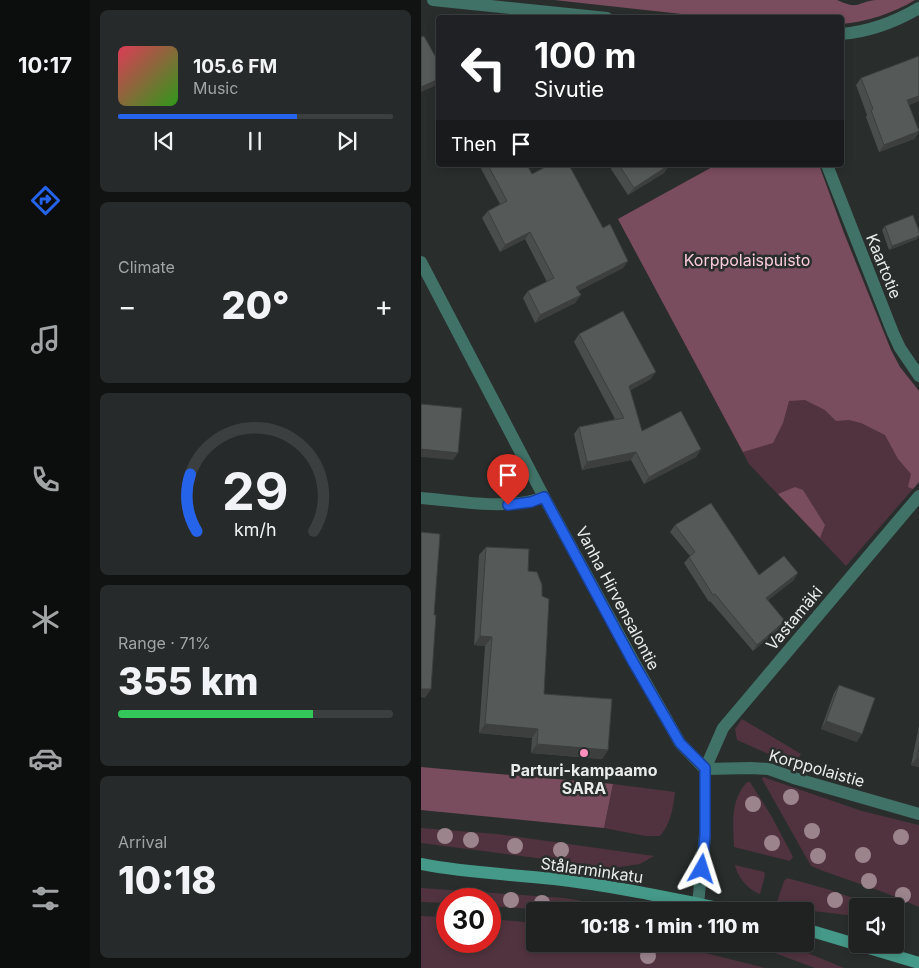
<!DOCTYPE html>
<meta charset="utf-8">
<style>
body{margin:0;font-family:Inter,sans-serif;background:#272a2a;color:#f1f3f6;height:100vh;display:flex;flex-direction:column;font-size:19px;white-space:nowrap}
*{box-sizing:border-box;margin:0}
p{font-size:16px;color:#a1a4a5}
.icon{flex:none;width:28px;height:28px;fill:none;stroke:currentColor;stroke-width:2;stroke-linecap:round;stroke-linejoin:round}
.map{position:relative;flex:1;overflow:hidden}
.side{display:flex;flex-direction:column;gap:10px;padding:10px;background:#111312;width:331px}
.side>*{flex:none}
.banner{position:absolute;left:15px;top:15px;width:408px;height:152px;border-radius:5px;box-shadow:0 2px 8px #0003,0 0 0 1px #3c3f3f;background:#202124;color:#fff;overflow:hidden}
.buttons{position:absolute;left:428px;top:898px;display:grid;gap:10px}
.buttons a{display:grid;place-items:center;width:55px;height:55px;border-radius:5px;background:#1f2221;box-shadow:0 2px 8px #0003,0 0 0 1px #3c3f3f;font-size:25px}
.speed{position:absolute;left:15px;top:888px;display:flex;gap:10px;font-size:25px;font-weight:700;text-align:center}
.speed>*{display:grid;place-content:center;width:65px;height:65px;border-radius:50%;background:#1f2221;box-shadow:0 2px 8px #0003,0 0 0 1px #3c3f3f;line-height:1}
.speed .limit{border:8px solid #d22;background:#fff;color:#111}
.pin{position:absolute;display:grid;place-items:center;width:42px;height:42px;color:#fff;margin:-51px -21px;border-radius:50% 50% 50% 0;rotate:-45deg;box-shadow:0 0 5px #0007}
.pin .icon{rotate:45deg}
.me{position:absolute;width:55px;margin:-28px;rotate:6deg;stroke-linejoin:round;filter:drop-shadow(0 0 4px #0008)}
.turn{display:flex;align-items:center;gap:18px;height:105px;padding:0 15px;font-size:22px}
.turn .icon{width:65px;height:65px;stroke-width:2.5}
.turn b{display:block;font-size:35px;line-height:42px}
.then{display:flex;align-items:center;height:48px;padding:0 15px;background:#0003;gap:10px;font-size:19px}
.big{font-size:38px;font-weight:800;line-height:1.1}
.side .widget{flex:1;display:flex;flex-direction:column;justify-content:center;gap:8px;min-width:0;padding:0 18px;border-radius:8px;background:#272a2a}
.side .dial{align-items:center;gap:0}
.dial svg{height:130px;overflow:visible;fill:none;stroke:#3c3f3f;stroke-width:7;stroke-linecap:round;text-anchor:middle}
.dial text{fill:#f1f3f6;stroke:none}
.song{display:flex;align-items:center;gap:15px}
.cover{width:60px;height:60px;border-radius:8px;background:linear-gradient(135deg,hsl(350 70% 55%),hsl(110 70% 35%))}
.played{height:5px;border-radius:2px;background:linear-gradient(90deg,#2563eb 65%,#3c3f3f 65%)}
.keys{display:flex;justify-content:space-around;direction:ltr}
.heat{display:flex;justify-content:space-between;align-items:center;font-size:28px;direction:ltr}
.charge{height:8px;border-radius:4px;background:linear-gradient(90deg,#34c759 71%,#3c3f3f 0)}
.trip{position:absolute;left:105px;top:902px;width:288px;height:50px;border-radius:5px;background:#1f2221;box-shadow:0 2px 8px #0003,0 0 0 1px #3c3f3f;font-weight:800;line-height:50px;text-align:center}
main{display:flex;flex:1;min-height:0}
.dock{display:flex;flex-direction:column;width:90px;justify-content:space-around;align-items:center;background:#0c0e0d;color:#a1a4a5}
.dock .icon{width:35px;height:35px}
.dock .current{color:#2563eb}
.dock b{font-size:22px;color:#f1f3f6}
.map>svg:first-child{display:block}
.green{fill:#50333e}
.forest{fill:#7a4d5e}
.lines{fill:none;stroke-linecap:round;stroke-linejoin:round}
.minor{stroke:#417267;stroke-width:12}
.secondary{stroke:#459988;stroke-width:12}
.tree{fill:#9c848d}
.wall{fill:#494d4c}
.shaded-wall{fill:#3c3f3e}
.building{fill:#555a58;stroke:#3c3f3e}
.route-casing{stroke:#184099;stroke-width:12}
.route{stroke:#2563eb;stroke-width:9}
.poi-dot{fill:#fe8ebc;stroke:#292e2c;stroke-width:2}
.labels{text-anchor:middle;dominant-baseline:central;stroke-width:5;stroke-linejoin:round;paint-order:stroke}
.park-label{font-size:16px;fill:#facbdc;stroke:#292e2c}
.street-label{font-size:16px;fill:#e9eceb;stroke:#292e2c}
.poi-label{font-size:16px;font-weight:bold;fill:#e9eceb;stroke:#292e2c}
</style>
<main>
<nav class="dock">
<b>10:17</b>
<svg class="icon current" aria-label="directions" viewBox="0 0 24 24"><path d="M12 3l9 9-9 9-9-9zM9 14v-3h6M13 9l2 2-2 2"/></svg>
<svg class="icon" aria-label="music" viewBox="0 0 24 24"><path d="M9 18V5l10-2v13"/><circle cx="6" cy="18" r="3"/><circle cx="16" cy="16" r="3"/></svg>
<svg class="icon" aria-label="phone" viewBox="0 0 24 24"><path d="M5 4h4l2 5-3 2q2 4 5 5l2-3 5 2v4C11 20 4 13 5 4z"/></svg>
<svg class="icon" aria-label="climate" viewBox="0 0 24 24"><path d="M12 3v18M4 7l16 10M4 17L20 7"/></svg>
<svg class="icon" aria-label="car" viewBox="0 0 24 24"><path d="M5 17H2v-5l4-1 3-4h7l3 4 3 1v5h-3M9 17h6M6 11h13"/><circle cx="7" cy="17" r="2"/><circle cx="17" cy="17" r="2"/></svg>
<svg class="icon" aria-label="filters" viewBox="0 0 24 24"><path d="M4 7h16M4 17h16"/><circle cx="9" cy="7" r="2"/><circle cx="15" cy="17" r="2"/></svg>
</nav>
<section class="side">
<div class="widget">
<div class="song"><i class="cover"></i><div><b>105.6 FM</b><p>Music</p></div></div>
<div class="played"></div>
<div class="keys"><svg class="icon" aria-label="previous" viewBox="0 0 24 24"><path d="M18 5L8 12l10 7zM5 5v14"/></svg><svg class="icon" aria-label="pause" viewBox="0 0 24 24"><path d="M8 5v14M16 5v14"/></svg><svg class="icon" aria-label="next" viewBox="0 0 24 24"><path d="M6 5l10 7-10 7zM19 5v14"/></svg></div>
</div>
<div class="widget"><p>Climate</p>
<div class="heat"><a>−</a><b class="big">20°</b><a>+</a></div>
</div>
<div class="widget dial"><svg viewBox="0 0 100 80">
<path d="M14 69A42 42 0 1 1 86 69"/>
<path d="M14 69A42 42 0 0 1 10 34" stroke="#2563eb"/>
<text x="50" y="56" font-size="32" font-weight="700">29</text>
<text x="50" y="72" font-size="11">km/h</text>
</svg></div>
<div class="widget"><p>Range · 71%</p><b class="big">355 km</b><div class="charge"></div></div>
<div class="widget"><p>Arrival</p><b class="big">10:18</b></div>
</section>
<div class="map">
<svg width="498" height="968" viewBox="0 0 498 968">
<rect width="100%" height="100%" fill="#292e2c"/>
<path class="green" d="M295,165L498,482L425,566L328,464L197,219Z
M321,719L380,754L375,762L370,764L316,740L314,729Z
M342,777L441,811L498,825V907L462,892L402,871L390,866L341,779Z
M326,782H329L351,817L372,857L369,861L313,847C312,822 309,801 326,782Z
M192,784L254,792C252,809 250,823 239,836H224L183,828Z
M0,828L76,834L233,856L219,864L192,868L0,843Z
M314,865L343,872L344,875L339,894C327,890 316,876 314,865Z
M366,878L406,889L455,906H436V916H435L391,911L356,902L363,881Z
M0,888L143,898L223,911H138L69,906V899H26V903L0,902Z
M0,916L26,917V941H69V919L114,923V944H249L344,968H0Z
M344,944H365L423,968H394L351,952L346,949Z"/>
<path class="forest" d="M133,0H416C438,10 434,3 454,0C467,0 481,0 494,0C472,13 446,22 420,24V18L288,17Z
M295,165H398L423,233L470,350L479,367L498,391V482L492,489L487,487L490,474L477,459L464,435L440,423L428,420L415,421L404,410L384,400L368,401L362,423L352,443L322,452L197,219Z
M374,487L382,490L404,525L399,538L357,494Z
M0,767L192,784L183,828L0,810Z"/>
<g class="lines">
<path class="minor" d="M12,0L186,18
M420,34C447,32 474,22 498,8
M406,165L472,333L479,348L498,376
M0,262L123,497L213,662L259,743L284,769
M0,498C40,501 86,511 123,497
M284,769L330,768L348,769L376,779L498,814
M277,904L284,835V769L302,728L498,496"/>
<path class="secondary" d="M0,864C44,873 88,874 133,879C194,886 253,899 313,911
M384,929L498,963"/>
</g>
<g class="tree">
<circle cx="370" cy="797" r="8"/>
<circle cx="332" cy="804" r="8"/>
<circle cx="391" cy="831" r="8"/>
<circle cx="24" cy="836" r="8"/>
<circle cx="480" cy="837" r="8"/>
<circle cx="50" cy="840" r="8"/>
<circle cx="351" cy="843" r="8"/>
<circle cx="94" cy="846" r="8"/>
<circle cx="140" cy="850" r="8"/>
<circle cx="442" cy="855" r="8"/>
<circle cx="397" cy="856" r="8"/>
<circle cx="448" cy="881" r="8"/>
<circle cx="482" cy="895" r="8"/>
<circle cx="90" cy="900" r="8"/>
<circle cx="414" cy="900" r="8"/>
<circle cx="121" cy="903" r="8"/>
<circle cx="227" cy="956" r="8"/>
</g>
<path class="wall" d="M498,56V101L488,105L498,130V132L493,139L458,152L445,117L446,115L435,85L440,78Z
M58,165H106L111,174L182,228L207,261L202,268L157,291L160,295L154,303L114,323L102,298L107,291L126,282L104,239L79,252L61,218L67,211L79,204Z
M192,165H248L243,173L207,195L190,169Z
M464,226L496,239L468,250L461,230Z
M158,334L230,379L209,390L221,431L280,449L275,457L223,484L210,460L161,470L153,434L158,427L194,419L153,342Z
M254,525L338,575L373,580L347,600L364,621L360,627L332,651L289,601L288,602L263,563L269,556L249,532Z
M65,547L107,571L123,694L187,750L181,759L110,753L111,738L58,733L64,646L53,645L58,555Z
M418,685L436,742L400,729L413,693Z
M498,726V767L490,765Z"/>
<path class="shaded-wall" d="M18,79V84L0,92V87Z
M498,96V101L481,108L486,100Z
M498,131L493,139L458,152L463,145Z
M248,165L243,173L207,195L213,188Z
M109,232L104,239L79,252L84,245Z
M498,236L496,239L468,250L471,246Z
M207,261L202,268L150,294L155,287Z
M160,295L154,303L114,323L119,315Z
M235,372L230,379L203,394L208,386Z
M0,449L37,453L32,460L0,457Z
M280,449L275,457L223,484L228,477Z
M215,452L210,460L161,470L166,462Z
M377,573L373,580L341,605L345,598Z
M364,621L360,627L332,651L336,645Z
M59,636L71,637L64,646L53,645Z
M0,689H10L4,698L0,697Z
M405,721L441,734L436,742L400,729Z
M64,724L117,729L111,738L58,733Z
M116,744L187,750L181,759L110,753Z
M496,758H498V767L490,765Z"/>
<path class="building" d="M3,36L18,63V79L0,87V37Z
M498,56V96L486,100L498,131L463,145L450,110L452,109L440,78Z
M67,165H106L111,174L128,165H148L182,228L189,224L207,261L155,287L160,295L119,315L107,291L133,278L109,232L84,245L67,211L86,201Z
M198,165H248L213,188Z
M492,215L498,231V236L471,246L464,226Z
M202,311L235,372L208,386L221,431L260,411L280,449L228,477L215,452L166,462L158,427L203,418L158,334Z
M0,404L41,408L37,453L0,449Z
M290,503L338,575L363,556L377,573L345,598L364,621L336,645L294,594L292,595L268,557L274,552L254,525Z
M0,532L19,534L13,615H15L10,689H0Z
M65,547L108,549L107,571L116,572L121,585V596L128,599L123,694L191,699L187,750L116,744L117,729L64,724L71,637L59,636Z
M418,685L454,698L441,734L405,721Z
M498,746V758H496Z"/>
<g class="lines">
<g class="route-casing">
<path id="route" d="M87,505L110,502L123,497L212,662L259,743L284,768V835L281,869"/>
</g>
<use href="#route" class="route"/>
</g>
<circle class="poi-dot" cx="163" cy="753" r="5"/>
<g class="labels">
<g class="park-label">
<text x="326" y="260">Korppolaispuisto</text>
</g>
<g class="street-label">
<text transform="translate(463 266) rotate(68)">Kaartotie</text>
<text transform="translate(197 598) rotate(62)">Vanha Hirvensalontie</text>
<text transform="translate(373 618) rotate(-50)">Vastamäki</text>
<text transform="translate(396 768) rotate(16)">Korppolaistie</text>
<text transform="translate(171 870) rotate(8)">Stålarminkatu</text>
</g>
<g class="poi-label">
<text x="163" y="770">Parturi-kampaamo<tspan x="163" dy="18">SARA</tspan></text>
</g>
</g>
</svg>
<div class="buttons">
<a><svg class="icon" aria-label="sound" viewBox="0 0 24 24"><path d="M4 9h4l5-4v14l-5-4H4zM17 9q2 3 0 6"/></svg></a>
</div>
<div class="speed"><div class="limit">30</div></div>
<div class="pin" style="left:87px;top:505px;background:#d93025"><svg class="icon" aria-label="arrive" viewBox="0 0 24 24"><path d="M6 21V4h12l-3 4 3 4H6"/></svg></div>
<svg class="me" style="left:281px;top:869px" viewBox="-20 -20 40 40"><path d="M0-17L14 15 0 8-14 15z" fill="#2563eb" stroke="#fff" stroke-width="4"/></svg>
<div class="trip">10:18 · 1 min · 110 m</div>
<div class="banner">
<div class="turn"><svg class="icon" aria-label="left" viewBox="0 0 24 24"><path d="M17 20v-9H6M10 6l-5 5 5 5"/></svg><div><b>100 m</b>Sivutie</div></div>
<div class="then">Then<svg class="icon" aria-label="arrive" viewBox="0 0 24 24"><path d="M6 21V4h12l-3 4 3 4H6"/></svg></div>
</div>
</div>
</main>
